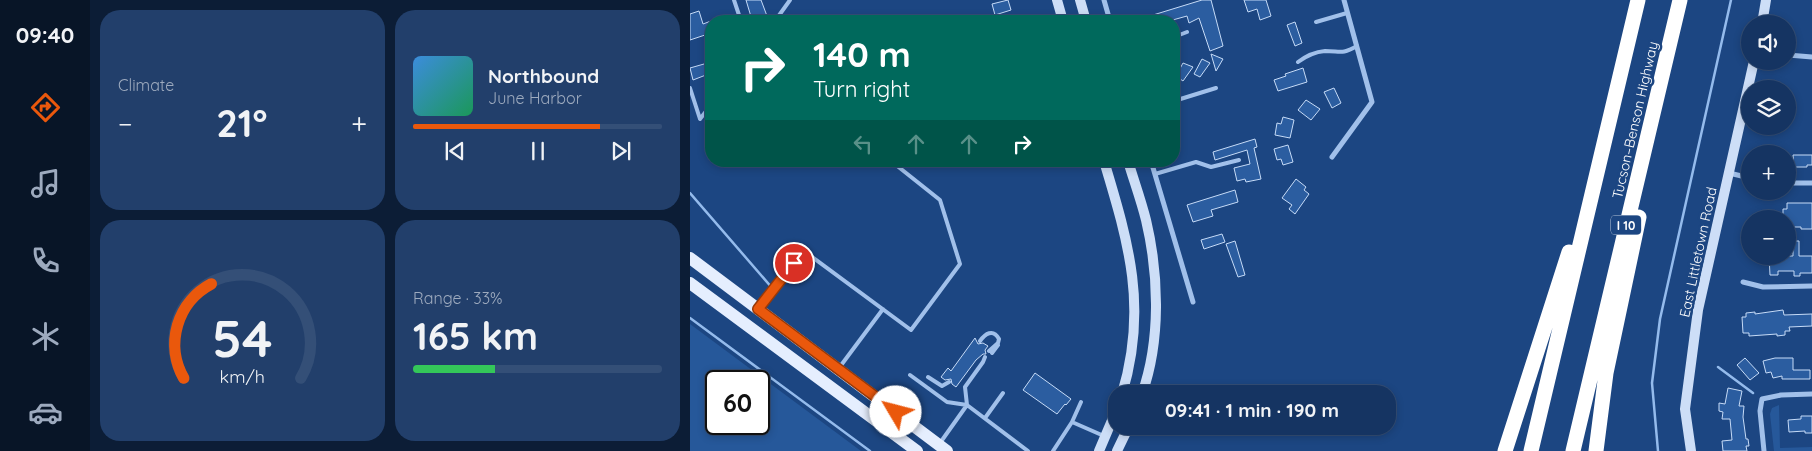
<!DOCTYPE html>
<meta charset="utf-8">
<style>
body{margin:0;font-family:Quicksand,sans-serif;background:#223f6b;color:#f1f3f6;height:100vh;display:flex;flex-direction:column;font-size:19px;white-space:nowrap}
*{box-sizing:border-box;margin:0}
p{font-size:16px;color:#9daabe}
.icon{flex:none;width:28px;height:28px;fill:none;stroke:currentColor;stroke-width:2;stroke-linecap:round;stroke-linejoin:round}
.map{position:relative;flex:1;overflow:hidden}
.drawer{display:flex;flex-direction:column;gap:10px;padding:10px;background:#0c1d36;width:600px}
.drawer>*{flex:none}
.banner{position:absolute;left:15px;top:15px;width:475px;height:152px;border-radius:20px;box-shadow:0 2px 8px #0003,0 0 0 1px #344f77;background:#00695c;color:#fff;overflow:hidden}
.controls{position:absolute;left:1051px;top:15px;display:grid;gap:10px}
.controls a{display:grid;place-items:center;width:55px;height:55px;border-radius:50%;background:#153462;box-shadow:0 2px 8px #0003,0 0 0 1px #344f77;font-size:25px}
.speed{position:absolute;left:15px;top:370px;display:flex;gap:10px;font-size:25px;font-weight:700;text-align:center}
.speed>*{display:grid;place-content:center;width:65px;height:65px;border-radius:50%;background:#153462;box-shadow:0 2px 8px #0003,0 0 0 1px #344f77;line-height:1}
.speed .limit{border:2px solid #111;border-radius:8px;background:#fff;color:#111}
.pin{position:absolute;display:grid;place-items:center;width:42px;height:42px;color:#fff;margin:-21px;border:2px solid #fff;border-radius:50%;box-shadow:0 1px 5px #0007}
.me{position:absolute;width:55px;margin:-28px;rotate:307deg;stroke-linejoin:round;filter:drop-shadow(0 0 4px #0008)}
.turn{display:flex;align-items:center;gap:18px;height:105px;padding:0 25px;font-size:22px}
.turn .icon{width:65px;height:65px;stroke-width:2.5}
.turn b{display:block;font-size:35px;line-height:42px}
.lanes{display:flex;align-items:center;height:48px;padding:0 25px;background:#0003;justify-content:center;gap:25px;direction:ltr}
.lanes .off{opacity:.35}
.big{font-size:38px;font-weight:800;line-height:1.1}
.drawer .widget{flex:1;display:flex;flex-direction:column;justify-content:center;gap:8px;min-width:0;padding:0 18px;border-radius:20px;background:#223f6b}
.drawer .dial{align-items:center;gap:0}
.dial svg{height:130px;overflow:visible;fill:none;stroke:#344f77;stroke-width:7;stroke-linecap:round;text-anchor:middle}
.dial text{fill:#f1f3f6;stroke:none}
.song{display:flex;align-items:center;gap:15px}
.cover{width:60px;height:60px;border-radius:8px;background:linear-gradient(135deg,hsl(210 70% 55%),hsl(150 70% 35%))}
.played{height:5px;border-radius:2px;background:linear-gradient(90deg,#ea580c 75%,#344f77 75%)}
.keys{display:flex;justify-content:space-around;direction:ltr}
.heat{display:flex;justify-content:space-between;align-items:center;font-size:28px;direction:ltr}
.charge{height:8px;border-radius:4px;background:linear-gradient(90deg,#34c759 33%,#344f77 0)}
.drawer .tiles{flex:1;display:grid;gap:10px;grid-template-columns:repeat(2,1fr)}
.trip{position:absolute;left:418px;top:385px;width:288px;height:50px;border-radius:20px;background:#153462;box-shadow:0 2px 8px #0003,0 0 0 1px #344f77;font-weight:800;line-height:50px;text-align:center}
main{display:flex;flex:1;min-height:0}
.tabs{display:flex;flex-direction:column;width:90px;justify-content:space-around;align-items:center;background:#081527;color:#9daabe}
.tabs .icon{width:35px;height:35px}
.tabs .on{color:#ea580c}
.tabs b{font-size:22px;color:#f1f3f6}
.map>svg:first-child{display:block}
.green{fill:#26589a;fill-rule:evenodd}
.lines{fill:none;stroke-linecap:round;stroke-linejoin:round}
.stream{stroke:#94bbec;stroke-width:2.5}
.building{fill:#2b5da0;stroke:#c6dbf7}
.lane{stroke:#a1c0ea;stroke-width:4}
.street{stroke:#a1c0ea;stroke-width:5}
.secondary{stroke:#cddef7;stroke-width:10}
.primary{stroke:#e5eefe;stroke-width:12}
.highway{stroke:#fff;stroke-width:15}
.route-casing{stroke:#983908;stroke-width:12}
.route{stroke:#ea580c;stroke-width:9}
.labels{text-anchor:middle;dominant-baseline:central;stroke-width:5;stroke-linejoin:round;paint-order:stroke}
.shield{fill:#1c4682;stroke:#bbc8da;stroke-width:1}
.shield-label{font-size:12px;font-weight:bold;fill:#fff}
.street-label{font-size:14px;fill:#fff;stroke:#1c4682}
</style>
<main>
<nav class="tabs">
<b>09:40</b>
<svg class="icon on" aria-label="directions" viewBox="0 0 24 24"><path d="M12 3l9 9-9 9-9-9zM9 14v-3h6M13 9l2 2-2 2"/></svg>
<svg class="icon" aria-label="music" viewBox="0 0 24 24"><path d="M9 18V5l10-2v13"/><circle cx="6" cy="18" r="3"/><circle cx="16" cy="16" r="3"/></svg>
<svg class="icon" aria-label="phone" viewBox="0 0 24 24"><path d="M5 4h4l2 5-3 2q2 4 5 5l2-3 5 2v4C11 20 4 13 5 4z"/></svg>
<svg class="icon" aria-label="climate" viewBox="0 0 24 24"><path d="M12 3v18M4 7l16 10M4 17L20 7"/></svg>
<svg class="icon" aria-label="car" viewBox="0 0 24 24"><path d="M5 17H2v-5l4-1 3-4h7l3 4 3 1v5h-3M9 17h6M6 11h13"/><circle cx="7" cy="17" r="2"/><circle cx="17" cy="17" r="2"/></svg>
</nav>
<section class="drawer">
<div class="tiles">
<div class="widget"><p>Climate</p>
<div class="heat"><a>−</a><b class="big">21°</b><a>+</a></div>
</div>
<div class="widget">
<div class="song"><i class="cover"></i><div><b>Northbound</b><p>June Harbor</p></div></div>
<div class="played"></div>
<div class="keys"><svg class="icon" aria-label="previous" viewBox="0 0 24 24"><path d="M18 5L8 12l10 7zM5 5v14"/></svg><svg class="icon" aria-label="pause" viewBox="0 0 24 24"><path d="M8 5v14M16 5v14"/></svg><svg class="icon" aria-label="next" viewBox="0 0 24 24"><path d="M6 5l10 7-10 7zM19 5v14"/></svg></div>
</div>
<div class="widget dial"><svg viewBox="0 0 100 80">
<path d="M14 69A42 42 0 1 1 86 69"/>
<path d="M14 69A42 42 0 0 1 31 11" stroke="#ea580c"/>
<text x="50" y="56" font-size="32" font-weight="700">54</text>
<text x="50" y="72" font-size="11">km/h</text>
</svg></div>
<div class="widget"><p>Range · 33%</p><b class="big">165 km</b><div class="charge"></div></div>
</div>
</section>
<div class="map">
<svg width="1122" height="451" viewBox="0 0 1122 451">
<rect width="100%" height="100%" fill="#1c4682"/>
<path class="green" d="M0,324L171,451H0ZM26,381H69V424H26Z
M1089,405L1090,448L1122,447V451H1084L1080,414L1082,408Z"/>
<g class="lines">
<path class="stream" d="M0,193L83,289
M0,318L180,451
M1028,367L1063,393
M968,451L962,383L970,319L1041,0"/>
</g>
<path class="building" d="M56,0H71L77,16L62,20Z
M318,0L321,10L305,15L302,4Z
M512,0H521L533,46L520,51L509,18L499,23L497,16L479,21H450V19Z
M554,0H576L581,16L570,20L567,9L558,12Z
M9,11L13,24L21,21V33L0,40V14Z
M605,22L612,43L605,46L597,25Z
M521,54L533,59L526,71Z
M512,59L520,63L510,77L504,74Z
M21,62V73L3,80L0,68Z
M493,63L503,67L493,81L486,76Z
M613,68L617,82L588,91L584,80L596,76L595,74Z
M644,88L651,103L642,108L634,92Z
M616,100L630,109L621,120L608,110Z
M593,117L604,120L600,138L585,135L587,123L591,124Z
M565,139L567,147L564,148L571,179L556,182L555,179L547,181L544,168L560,164L557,150L525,160L523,152Z
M598,145L603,162L593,165L591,159L587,160L584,149Z
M1103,155H1122V165H1117V167H1104Z
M606,179L616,187L614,190L619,194L605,214L599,209L602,205L592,198Z
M545,190L548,202L521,210L523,216L503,222L497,205Z
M1097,203H1122V229H1111V227H1101V223H1098V219H1093V209H1097Z
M532,234L535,242L514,249L511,240Z
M545,241L555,275L548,277L536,244Z
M1103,241H1109V256H1122V273H1110V276H1104V271H1088V275H1080L1079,256H1103Z
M1093,310L1094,315L1122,314V326L1099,327L1100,331H1095V335L1087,336V334L1059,336V333H1053L1052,317H1056V313L1065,312V314Z
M285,338L288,344L293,343L298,346L295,350L296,354H293L286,360L266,387L262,384L261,379L255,380L251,377L258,368L261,371Z
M1055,358L1069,373L1060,380L1047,365Z
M1085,358H1103V370H1120V379H1092V376L1083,378L1081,372L1076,373L1073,361Z
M345,373L381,399L376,405L375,404L367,414L333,390Z
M1038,388L1052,391L1049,406H1054L1053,417L1056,439H1058L1059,446H1056L1057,451H1033L1032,441L1042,440L1040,419H1032L1033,412L1029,411V403L1035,404Z
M1111,416H1122V433H1115V431L1099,432L1098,420L1111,419Z"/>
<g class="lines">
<path class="lane" d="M44,0L51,21
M85,21L100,0
M626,22L657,13
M484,37L497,32
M608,62C616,56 624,52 635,51C651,51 651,55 667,46
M0,88L10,119
M484,101L526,88
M10,119L21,105
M465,174L506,162L521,167L549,160
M69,308L114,251L221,330L270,264L250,200L201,161
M290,341C295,334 303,328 309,339L308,343L299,351
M302,353L308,345
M149,368L193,309
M220,375L257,402L277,405L338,451
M238,377L252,386L259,382
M295,418L313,393
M382,422L414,436
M250,443L277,405L275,387L293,362L295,357
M363,451L382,422L391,402"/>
<path class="street" d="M414,0L420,21
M1098,55L1122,57
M642,157L682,102L654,0
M461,161L503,302
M1039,173L1060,178
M1098,183H1122
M1053,282L1073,287L1122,286
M1074,451L1070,411L1072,399L1091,395L1122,394"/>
<path class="secondary" d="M367,0L373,21
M390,0L396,21
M1072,24L1076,0
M414,161C439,244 458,308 432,394
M438,161C444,181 451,200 456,220C469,275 471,340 452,394
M409,451L426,411
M427,451L439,426
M1001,451L995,409L1008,310L1064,61"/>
<path class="primary" d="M0,258L257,451
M0,283L227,451"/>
<path class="highway" d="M815,451L879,252
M841,451L948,0
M883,451L990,0
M906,451L916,373L949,217"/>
</g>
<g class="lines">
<g class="route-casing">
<path id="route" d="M104,263L68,309L206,412"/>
</g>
<use href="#route" class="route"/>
</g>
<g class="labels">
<rect class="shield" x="921" y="215.5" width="30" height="19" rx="4"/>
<g class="shield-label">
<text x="936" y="225">I 10</text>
</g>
<g class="street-label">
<text transform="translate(945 120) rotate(-77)">Tucson–Benson Highway</text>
<text transform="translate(1008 252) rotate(-78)">East Littletown Road</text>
</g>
</g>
</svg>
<div class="controls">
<a><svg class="icon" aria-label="sound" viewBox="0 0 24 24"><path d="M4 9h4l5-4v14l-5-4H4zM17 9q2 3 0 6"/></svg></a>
<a><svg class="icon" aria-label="layers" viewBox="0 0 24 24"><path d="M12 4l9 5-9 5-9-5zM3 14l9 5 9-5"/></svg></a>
<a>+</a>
<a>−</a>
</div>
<div class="speed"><div class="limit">60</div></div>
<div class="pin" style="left:104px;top:263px;background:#d93025"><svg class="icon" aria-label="arrive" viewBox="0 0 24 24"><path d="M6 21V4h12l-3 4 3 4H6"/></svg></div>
<svg class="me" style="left:206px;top:412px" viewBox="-20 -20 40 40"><circle r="19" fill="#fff"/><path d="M0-13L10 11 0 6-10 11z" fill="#ea580c"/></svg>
<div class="trip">09:41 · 1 min · 190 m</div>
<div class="banner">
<div class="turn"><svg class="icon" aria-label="right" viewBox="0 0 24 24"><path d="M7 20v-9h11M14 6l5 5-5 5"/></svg><div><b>140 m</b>Turn right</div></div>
<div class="lanes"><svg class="icon off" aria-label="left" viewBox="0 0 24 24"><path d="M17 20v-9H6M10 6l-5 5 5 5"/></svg><svg class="icon off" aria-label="ahead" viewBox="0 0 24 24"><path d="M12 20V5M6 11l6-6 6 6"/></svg><svg class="icon off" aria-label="ahead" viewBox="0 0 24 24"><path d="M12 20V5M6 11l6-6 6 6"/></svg><svg class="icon" aria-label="right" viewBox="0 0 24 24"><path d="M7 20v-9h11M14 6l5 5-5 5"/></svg></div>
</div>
</div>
</main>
